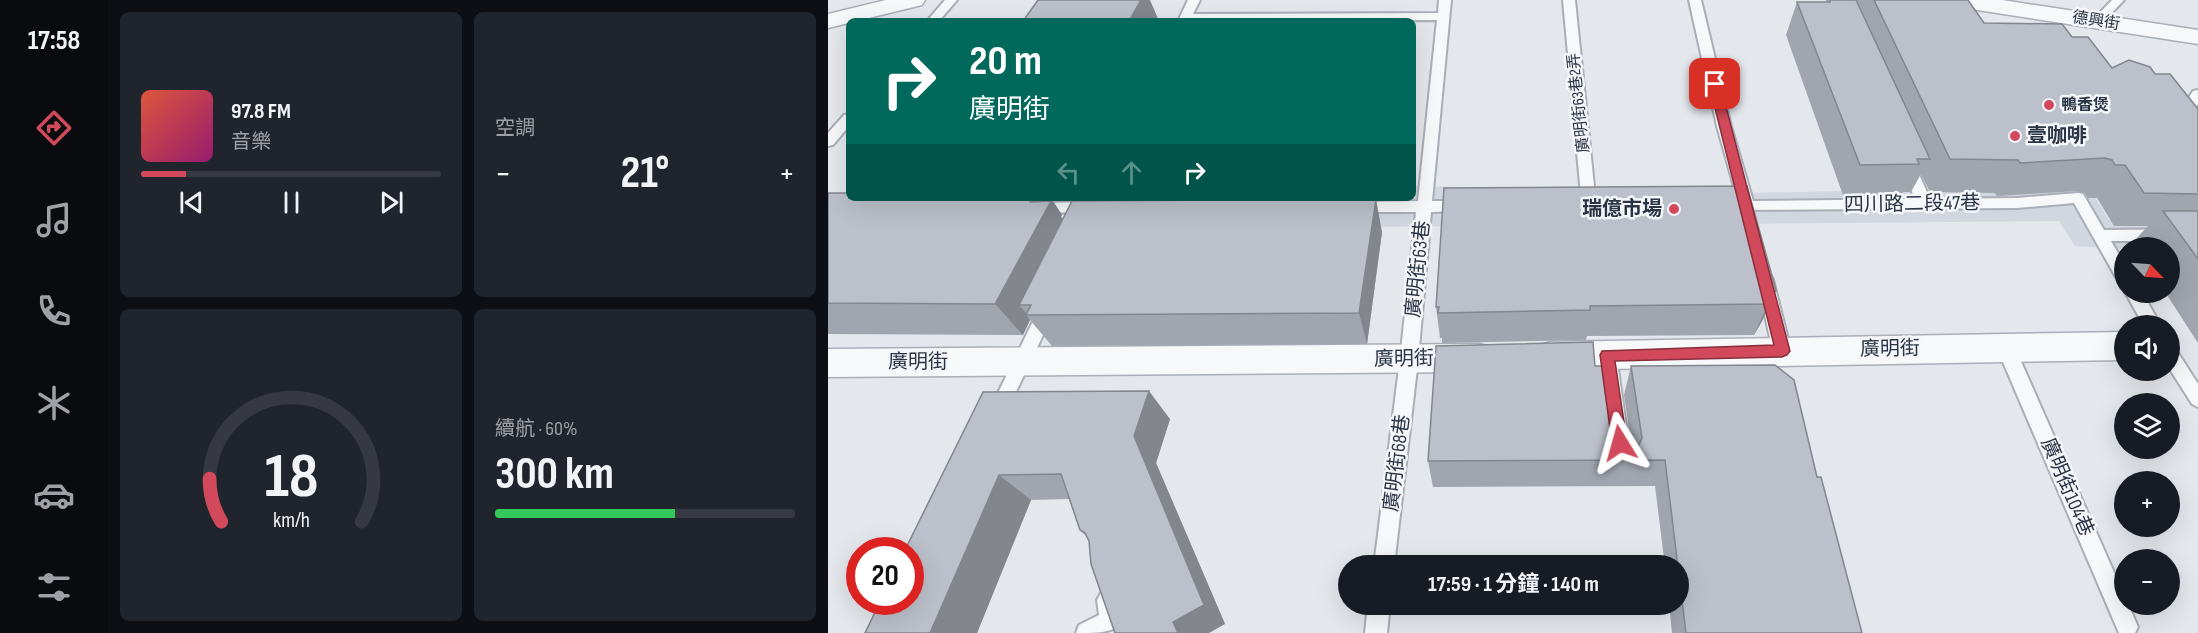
<!DOCTYPE html>
<html lang="zh-TW">
<meta charset="utf-8">
<style>
body{margin:0;font-family:"Sofia Sans Condensed","Noto Sans TC",sans-serif;background:#20242c;color:#f1f3f6;height:100vh;display:flex;flex-direction:column;font-size:22px;white-space:nowrap}
*{box-sizing:border-box;margin:0}
p{font-size:20px;color:#9ea1a6}
.icon{flex:none;width:33px;height:33px;fill:none;stroke:currentColor;stroke-width:2;stroke-linecap:round;stroke-linejoin:round}
.map{position:relative;flex:1;overflow:hidden}
.drawer{display:flex;flex-direction:column;gap:12px;padding:12px;background:#0d0f14;width:720px}
.drawer>*{flex:none}
.hud{position:absolute;left:18px;top:18px;width:570px;height:183px;border-radius:9px;box-shadow:0 6px 24px #0002;background:#00695c;color:#fff;overflow:hidden}
.needle{width:39px;rotate:115deg}
.controls{position:absolute;left:1286px;top:237px;display:grid;gap:12px}
.controls a{display:grid;place-items:center;width:66px;height:66px;border-radius:50%;background:#171b24;box-shadow:0 6px 24px #0002;font-size:30px}
.speed{position:absolute;left:18px;top:537px;display:flex;gap:12px;font-size:30px;font-weight:700;text-align:center}
.speed>*{display:grid;place-content:center;width:78px;height:78px;border-radius:50%;background:#171b24;box-shadow:0 6px 24px #0002;line-height:1}
.speed .limit{border:9px solid #d22;background:#fff;color:#111}
.pin{position:absolute;display:grid;place-items:center;width:51px;height:51px;color:#fff;margin:-26px;border-radius:12px;box-shadow:0 3px 9px #0006}
.me{position:absolute;width:66px;margin:-33px;rotate:352deg;stroke-linejoin:round;filter:drop-shadow(0 0 4px #0008)}
.turn{display:flex;align-items:center;gap:21px;height:126px;padding:0 24px;font-size:27px}
.turn .icon{width:78px;height:78px;stroke-width:2.5}
.turn b{display:block;font-size:42px;line-height:51px}
.lanes{display:flex;align-items:center;height:57px;padding:0 24px;background:#0003;justify-content:center;gap:30px;direction:ltr}
.lanes .off{opacity:.35}
.big{font-size:45px;font-weight:700;line-height:1.1}
.drawer .widget{flex:1;display:flex;flex-direction:column;justify-content:center;gap:9px;min-width:0;padding:0 21px;border-radius:9px;background:#20242c}
.drawer .dial{align-items:center;gap:0}
.dial svg{height:156px;overflow:visible;fill:none;stroke:#363941;stroke-width:7;stroke-linecap:round;text-anchor:middle}
.dial text{fill:#f1f3f6;stroke:none}
.song{display:flex;align-items:center;gap:18px}
.cover{width:72px;height:72px;border-radius:9px;background:linear-gradient(135deg,hsl(10 70% 55%),hsl(320 70% 35%))}
.played{height:6px;border-radius:3px;background:linear-gradient(90deg,#d1495b 15%,#363941 15%)}
.keys{display:flex;justify-content:space-around;direction:ltr}
.heat{display:flex;justify-content:space-between;align-items:center;font-size:33px;direction:ltr}
.charge{height:9px;border-radius:4px;background:linear-gradient(90deg,#34c759 60%,#363941 0)}
.drawer .tiles{flex:1;display:grid;gap:12px;grid-template-columns:repeat(2,1fr)}
.trip{position:absolute;left:510px;top:555px;width:351px;height:60px;border-radius:30px;background:#171b24;box-shadow:0 6px 24px #0002;font-weight:700;line-height:60px;text-align:center}
main{display:flex;flex:1;min-height:0}
.dock{display:flex;flex-direction:column;width:108px;justify-content:space-around;align-items:center;background:#090b0e;color:#9ea1a6}
.dock .icon{width:42px;height:42px}
.dock .selected{color:#d1495b}
.dock b{font-size:27px;color:#f1f3f6}
.map>svg:first-child{display:block}
.built{fill:#d2d6de}
.lines{fill:none;stroke-linecap:round;stroke-linejoin:round}
.lane-casing{stroke:#a9aeb7;stroke-width:4}
.street-casing{stroke:#a9aeb7;stroke-width:3}
.lane{fill:#f7f8fa;fill-rule:evenodd}
.street{fill:#f7f8fa;fill-rule:evenodd}
.wall{fill:#a1a5ae}
.shaded-wall{fill:#83868d}
.building{fill:#bbc0ca;stroke:#83868d;stroke-width:1.5}
.route{fill:#d1495b;stroke:#882f3b;stroke-width:1.5}
.poi-dot{fill:#d1495b;stroke:#f4f6f9;stroke-width:2}
.labels{text-anchor:middle;dominant-baseline:central;stroke-width:5;stroke-linejoin:round;paint-order:stroke}
.far-street-label{font-size:16px;fill:#2b3445;stroke:#f4f6f9}
.far-poi-label{font-size:16px;font-weight:bold;fill:#2b3445;stroke:#f4f6f9;text-anchor:start}
.poi-label{font-size:20px;font-weight:bold;fill:#2b3445;stroke:#f4f6f9;text-anchor:start}
.street-label{font-size:20px;fill:#2b3445;stroke:#f4f6f9}
</style>
<main>
<nav class="dock">
<b>17:58</b>
<svg class="icon selected" aria-label="directions" viewBox="0 0 24 24"><path d="M12 3l9 9-9 9-9-9zM9 14v-3h6M13 9l2 2-2 2"/></svg>
<svg class="icon" aria-label="music" viewBox="0 0 24 24"><path d="M9 18V5l10-2v13"/><circle cx="6" cy="18" r="3"/><circle cx="16" cy="16" r="3"/></svg>
<svg class="icon" aria-label="phone" viewBox="0 0 24 24"><path d="M5 4h4l2 5-3 2q2 4 5 5l2-3 5 2v4C11 20 4 13 5 4z"/></svg>
<svg class="icon" aria-label="climate" viewBox="0 0 24 24"><path d="M12 3v18M4 7l16 10M4 17L20 7"/></svg>
<svg class="icon" aria-label="car" viewBox="0 0 24 24"><path d="M5 17H2v-5l4-1 3-4h7l3 4 3 1v5h-3M9 17h6M6 11h13"/><circle cx="7" cy="17" r="2"/><circle cx="17" cy="17" r="2"/></svg>
<svg class="icon" aria-label="filters" viewBox="0 0 24 24"><path d="M4 7h16M4 17h16"/><circle cx="9" cy="7" r="2"/><circle cx="15" cy="17" r="2"/></svg>
</nav>
<section class="drawer">
<div class="tiles">
<div class="widget">
<div class="song"><i class="cover"></i><div><b>97.8 FM</b><p>音樂</p></div></div>
<div class="played"></div>
<div class="keys"><svg class="icon" aria-label="previous" viewBox="0 0 24 24"><path d="M18 5L8 12l10 7zM5 5v14"/></svg><svg class="icon" aria-label="pause" viewBox="0 0 24 24"><path d="M8 5v14M16 5v14"/></svg><svg class="icon" aria-label="next" viewBox="0 0 24 24"><path d="M6 5l10 7-10 7zM19 5v14"/></svg></div>
</div>
<div class="widget"><p>空調</p>
<div class="heat"><a>−</a><b class="big">21°</b><a>+</a></div>
</div>
<div class="widget dial"><svg viewBox="0 0 100 80">
<path d="M14 69A42 42 0 1 1 86 69"/>
<path d="M14 69A42 42 0 0 1 8 47" stroke="#d1495b"/>
<text x="50" y="56" font-size="32" font-weight="700">18</text>
<text x="50" y="72" font-size="11">km/h</text>
</svg></div>
<div class="widget"><p>續航 · 60%</p><b class="big">300 km</b><div class="charge"></div></div>
</div>
</section>
<div class="map">
<svg width="1370" height="633" viewBox="0 0 1370 633">
<rect width="100%" height="100%" fill="#e4e7ec"/>
<path class="built" d="M585,186L920,193L1260,186L1281,220L1370,221V253L1341,248L1296,249L1247,246L1231,221L418,228V198H585Z"/>
<g class="lines">
<g class="lane-casing">
<path id="lane" d="M117,0H129L111,21H99Z
M360,0H372L365,14L610,13L611,0H623L604,201H636L643,206L636,211L603,212L590,360L566,566H546L572,360L588,212H526L519,207L526,202L590,201L609,20L350,21Z
M735,0H747L768,206L761,211L754,206Z
M861,0H873L903,126L925,201L1087,199L1072,163L1079,158L1086,163L1102,199L1189,198L1250,193L1255,194L1276,230L1370,229V241H1283L1296,263V283L1290,281L1246,203L1189,208L899,210L897,206L899,202L910,201L889,126Z
M1284,0H1296L1273,24H1265V20Z
M1370,90V104L1358,124L1370,139V154L1365,152L1344,124L1365,91Z
M21,114V126L5,145L0,146V133L16,115Z
M264,202L271,207L264,212L208,213L201,208L208,203Z
M937,274L943,276L945,280L963,351L960,356L954,358L948,356L945,351L929,280L931,276Z
M1297,292H1314L1333,326H1316Z
M219,303L225,305L227,310L176,417L170,419L164,417L161,411L164,405L213,305Z
M1178,341L1184,343L1187,348L1296,595V604H1300L1310,627L1307,633H1291L1169,348L1172,343Z
M1341,346L1347,348L1370,384V407L1364,404L1341,368Z
M779,348L785,350L788,355L803,461L801,467L794,470L787,467L785,461L770,355L773,350Z
M280,589L287,593C305,633 281,633 248,633L251,625L271,615L269,600L273,593Z
M540,604H562L559,633H537Z"/>
</g>
<g class="street-casing">
<path id="street" d="M58,0H97L94,5L0,28V14Z
M1119,0H1174L1370,30V44L1130,7L1122,5Z
M1296,332V360L722,370L710,366L705,356L710,346L722,342Z
M652,344L664,348L669,358L664,368L652,372L0,377V349Z"/>
</g>
<use href="#lane" class="lane"/>
<use href="#street" class="street"/>
</g>
<path class="wall" d="M998,0H1140L1156,23L1244,37L1284,68L1327,74L1370,109V343L1337,292H1341V248H1306L1304,243L1320,226H1286L1269,198H1260L1257,193L1250,191L1169,196L1167,193L1102,192L1093,174L1083,192H1075L1073,197L1016,198L958,35L969,2H998Z
M0,193L21,198H242L241,200H224L234,215L233,217L235,220L554,232L539,344L224,346L202,320L195,335L0,334Z
M948,290L934,321L926,335L759,336L758,340L614,343V338H612L608,307Z
M767,366L790,439L794,447L801,450L804,449L796,395L803,366L989,477L1034,633H844L841,604H850V566H837L827,486L605,487L600,461Z
M155,392L342,419L328,463L397,624L261,541L258,536L252,530L241,499L203,500L149,633H37Z"/>
<path class="shaded-wall" d="M313,0H322L331,21H301Z
M204,198H223L234,215L233,217L245,234L203,305H191L200,315H198L202,320L195,335L167,304Z
M548,199L554,232L539,344L531,313Z
M948,290L934,321L926,335L940,304Z
M321,391L342,419L328,463L397,624L381,633H350L345,622L306,436Z
M171,475L203,500L149,633H102Z"/>
<path class="building" d="M210,0H313L301,21H195Z
M1002,0H1028L1102,159H1089L1091,164L1032,165L969,2H1002Z
M1046,0H1140L1156,23L1234,24L1244,37H1260L1284,68L1301,60L1322,67L1327,74H1342L1370,109V194L1316,193L1297,165H1287L1284,160L1277,158L1192,163L1190,160L1122,159Z
M919,186L948,290L940,304L762,306V310L610,313L611,307H608L616,188Z
M0,193H21V198H204L202,202L223,201L167,304L0,303Z
M548,199L531,313L198,315L203,305H191L244,201Z
M1335,211H1370V259Z
M765,342L767,366H779L790,439L794,447L801,450L810,447L814,438L803,366L947,365L966,380L989,477H993L1034,633H858L837,460L600,461L608,346Z
M321,391L306,436L376,605L345,622L350,633H287L263,564L261,541L257,533L252,530L233,474L171,475L102,633H37L52,602H82V550H77L155,392Z"/>
<path class="route" d="M887,81L892,84L962,351L959,355L954,357L787,361L799,443L797,448L792,450L786,448L784,443L772,355L774,351L946,345L881,84Z"/>
<g class="poi-dot">
<circle cx="1221" cy="105" r="6"/>
<circle cx="1187" cy="136" r="6"/>
<circle cx="846" cy="209" r="6"/>
</g>
<g class="labels">
<g class="far-street-label">
<text transform="translate(1268 21) rotate(9)">德興街</text>
<text transform="translate(751 103) rotate(-96)">廣明街63巷2弄</text>
</g>
<g class="far-poi-label">
<text x="1233" y="105">鴨香煲</text>
</g>
<g class="poi-label">
<text x="1199" y="136">壹咖啡</text>
<text x="834" y="209" text-anchor="end">瑞億市場</text>
</g>
<g class="street-label">
<text transform="translate(1084 204) rotate(-1)">四川路二段47巷</text>
<text transform="translate(590 269) rotate(-84)">廣明街63巷</text>
<text transform="translate(1062 349) rotate(-1)">廣明街</text>
<text transform="translate(576 359) rotate(-1)">廣明街</text>
<text x="90" y="362">廣明街</text>
<text transform="translate(569 463) rotate(-83)">廣明街68巷</text>
<text transform="translate(1239 487) rotate(67)">廣明街104巷</text>
</g>
</g>
</svg>
<div class="controls">
<a><svg class="needle" viewBox="-14 -14 28 28"><path d="M0-13l5 13h-10z" fill="#e53935"/><path d="M0 13l5-13h-10z" fill="#9ea1a6"/></svg></a>
<a><svg class="icon" aria-label="sound" viewBox="0 0 24 24"><path d="M4 9h4l5-4v14l-5-4H4zM17 9q2 3 0 6"/></svg></a>
<a><svg class="icon" aria-label="layers" viewBox="0 0 24 24"><path d="M12 4l9 5-9 5-9-5zM3 14l9 5 9-5"/></svg></a>
<a>+</a>
<a>−</a>
</div>
<div class="speed"><div class="limit">20</div></div>
<div class="pin" style="left:887px;top:84px;background:#d93025"><svg class="icon" aria-label="arrive" viewBox="0 0 24 24"><path d="M6 21V4h12l-3 4 3 4H6"/></svg></div>
<svg class="me" style="left:792px;top:443px" viewBox="-20 -20 40 40"><path d="M0-17L14 15 0 8-14 15z" fill="#d1495b" stroke="#fff" stroke-width="4"/></svg>
<div class="trip">17:59 · 1 分鐘 · 140 m</div>
<div class="hud">
<div class="turn"><svg class="icon" aria-label="right" viewBox="0 0 24 24"><path d="M7 20v-9h11M14 6l5 5-5 5"/></svg><div><b>20 m</b>廣明街</div></div>
<div class="lanes"><svg class="icon off" aria-label="left" viewBox="0 0 24 24"><path d="M17 20v-9H6M10 6l-5 5 5 5"/></svg><svg class="icon off" aria-label="ahead" viewBox="0 0 24 24"><path d="M12 20V5M6 11l6-6 6 6"/></svg><svg class="icon" aria-label="right" viewBox="0 0 24 24"><path d="M7 20v-9h11M14 6l5 5-5 5"/></svg></div>
</div>
</div>
</main>
